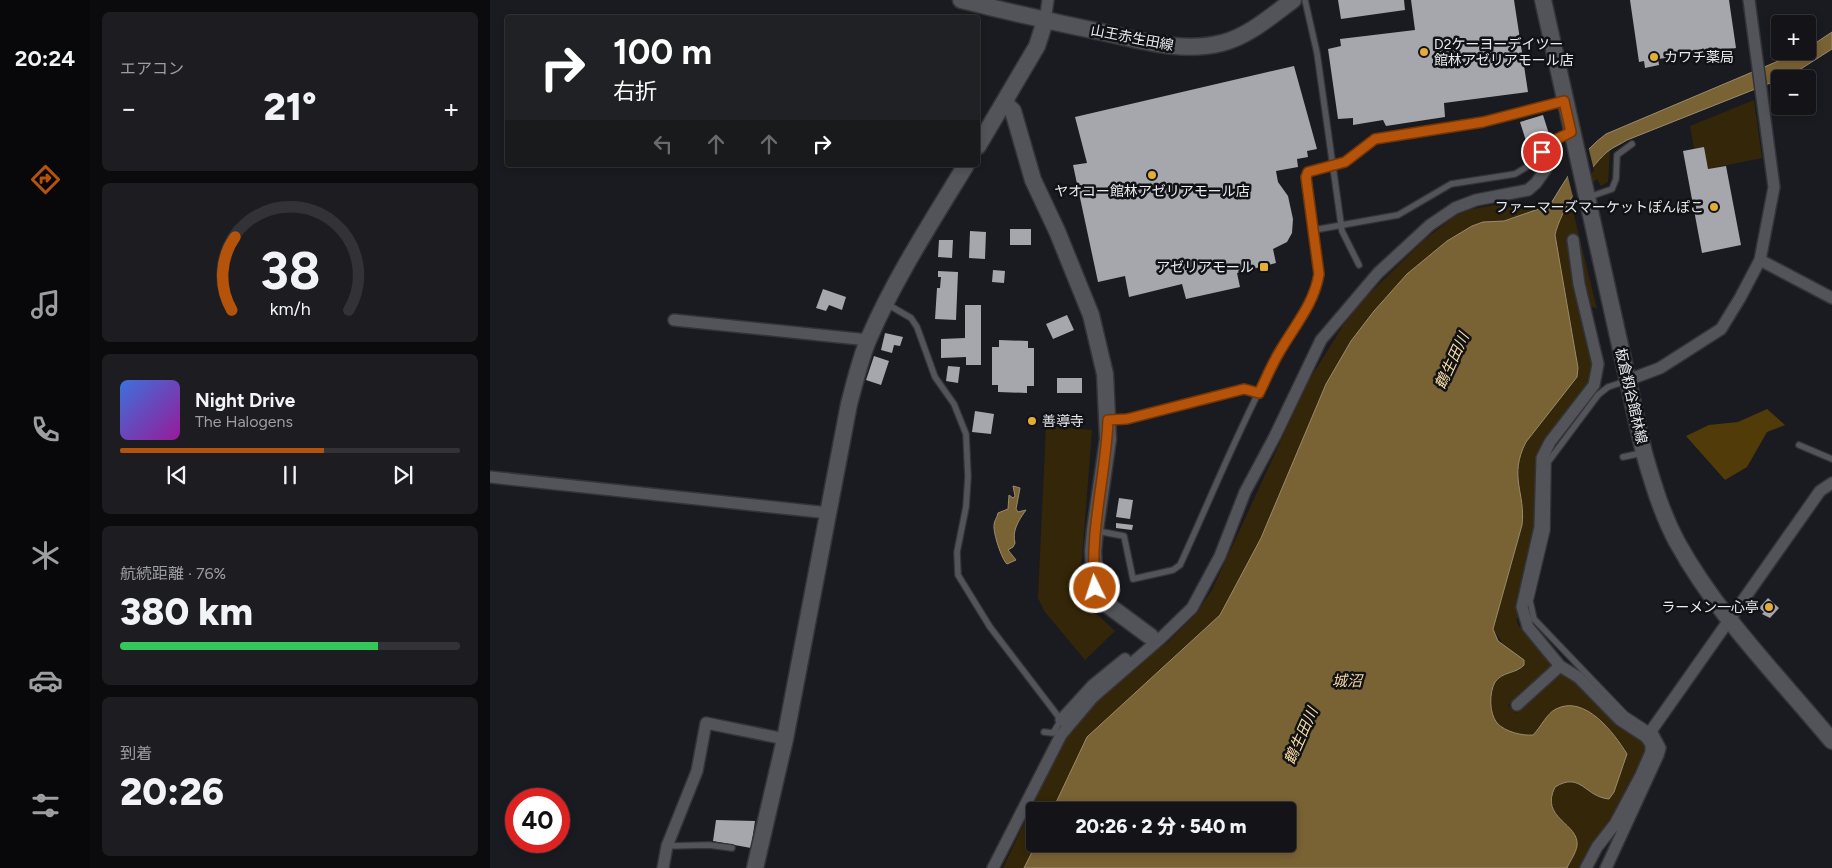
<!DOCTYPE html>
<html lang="ja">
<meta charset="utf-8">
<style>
body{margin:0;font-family:Figtree,"Noto Sans JP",sans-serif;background:#1d1d21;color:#f1f3f6;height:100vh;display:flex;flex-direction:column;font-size:19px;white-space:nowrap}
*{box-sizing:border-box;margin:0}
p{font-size:16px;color:#9d9ea2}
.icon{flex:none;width:28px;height:28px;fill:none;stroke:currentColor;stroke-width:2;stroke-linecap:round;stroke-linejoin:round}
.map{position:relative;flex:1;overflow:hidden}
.drawer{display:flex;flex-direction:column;gap:12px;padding:12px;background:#0b0b0d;width:400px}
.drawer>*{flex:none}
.hud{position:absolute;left:15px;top:15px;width:475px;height:152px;border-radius:5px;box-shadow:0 2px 8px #0003,0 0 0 1px #333337;background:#202124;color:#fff;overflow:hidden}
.controls{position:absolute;left:1281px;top:15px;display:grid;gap:10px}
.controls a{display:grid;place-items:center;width:45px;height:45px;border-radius:5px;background:#141418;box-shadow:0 2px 8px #0003,0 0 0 1px #333337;font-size:25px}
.speed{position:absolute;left:15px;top:788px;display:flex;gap:10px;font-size:25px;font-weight:700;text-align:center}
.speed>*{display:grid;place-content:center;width:65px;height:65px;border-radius:50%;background:#141418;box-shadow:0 2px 8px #0003,0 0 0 1px #333337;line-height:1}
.speed .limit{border:8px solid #d22;background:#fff;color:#111}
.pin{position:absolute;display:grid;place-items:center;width:42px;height:42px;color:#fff;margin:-21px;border:2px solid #fff;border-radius:50%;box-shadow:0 1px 5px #0007}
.me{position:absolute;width:55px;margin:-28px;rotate:356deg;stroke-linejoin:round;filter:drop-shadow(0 0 4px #0008)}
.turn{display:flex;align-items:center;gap:18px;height:105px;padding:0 25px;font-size:22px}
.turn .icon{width:65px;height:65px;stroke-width:2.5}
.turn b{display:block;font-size:35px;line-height:42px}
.lanes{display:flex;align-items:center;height:48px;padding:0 25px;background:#0003;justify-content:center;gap:25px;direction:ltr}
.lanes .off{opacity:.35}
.big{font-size:38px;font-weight:800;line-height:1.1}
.drawer .tile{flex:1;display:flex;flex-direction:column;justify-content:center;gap:8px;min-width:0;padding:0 18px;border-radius:8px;background:#1d1d21}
.drawer .dial{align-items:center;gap:0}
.dial svg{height:130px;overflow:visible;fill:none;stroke:#333337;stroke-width:7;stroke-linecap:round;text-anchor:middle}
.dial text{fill:#f1f3f6;stroke:none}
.song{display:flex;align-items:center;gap:15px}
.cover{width:60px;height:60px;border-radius:8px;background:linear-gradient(135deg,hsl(220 70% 55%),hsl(300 70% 35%))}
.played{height:5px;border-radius:2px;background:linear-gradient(90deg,#b45309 60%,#333337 60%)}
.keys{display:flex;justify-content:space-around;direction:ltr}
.heat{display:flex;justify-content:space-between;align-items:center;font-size:28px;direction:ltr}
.charge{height:8px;border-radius:4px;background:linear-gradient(90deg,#34c759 76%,#333337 0)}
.trip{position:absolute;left:536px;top:802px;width:270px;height:50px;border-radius:5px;background:#141418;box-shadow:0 2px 8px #0003,0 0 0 1px #333337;font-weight:800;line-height:50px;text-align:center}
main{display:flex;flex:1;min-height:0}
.dock{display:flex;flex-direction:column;width:90px;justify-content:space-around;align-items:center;background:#08080a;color:#9d9ea2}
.dock .icon{width:35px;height:35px}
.dock .selected{color:#b45309}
.dock b{font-size:22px;color:#f1f3f6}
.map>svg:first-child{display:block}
.green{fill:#342608}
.forest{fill:#513b08}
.water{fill:#796234;stroke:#9b8b6c}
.pier{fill:#1a1b20}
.building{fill:#a5a7ac}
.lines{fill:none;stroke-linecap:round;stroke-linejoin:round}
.lane-casing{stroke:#343437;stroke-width:8}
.street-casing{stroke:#343437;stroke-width:14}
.secondary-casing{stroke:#343437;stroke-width:19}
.lane{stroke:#525459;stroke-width:5.5}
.street{stroke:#525459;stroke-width:11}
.secondary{stroke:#525459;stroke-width:16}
.route-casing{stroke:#753606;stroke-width:12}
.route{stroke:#b45309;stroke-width:9}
.poi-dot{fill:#e4ae35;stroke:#111216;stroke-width:2}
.labels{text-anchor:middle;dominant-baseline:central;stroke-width:5;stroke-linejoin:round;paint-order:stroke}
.street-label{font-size:14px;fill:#eaebee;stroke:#111216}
.poi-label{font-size:14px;fill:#eaebee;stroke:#111216;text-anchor:start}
.water-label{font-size:15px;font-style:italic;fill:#f9dba2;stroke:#111216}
</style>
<main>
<nav class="dock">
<b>20:24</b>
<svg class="icon selected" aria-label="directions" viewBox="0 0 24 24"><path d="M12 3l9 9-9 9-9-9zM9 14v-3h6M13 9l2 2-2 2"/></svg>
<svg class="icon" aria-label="music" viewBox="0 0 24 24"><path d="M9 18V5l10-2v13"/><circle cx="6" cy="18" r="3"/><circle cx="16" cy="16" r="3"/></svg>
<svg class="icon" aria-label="phone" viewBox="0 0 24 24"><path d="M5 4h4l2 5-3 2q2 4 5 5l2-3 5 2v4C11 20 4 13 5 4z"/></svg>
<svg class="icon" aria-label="climate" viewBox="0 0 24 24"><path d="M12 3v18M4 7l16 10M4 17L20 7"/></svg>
<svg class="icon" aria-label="car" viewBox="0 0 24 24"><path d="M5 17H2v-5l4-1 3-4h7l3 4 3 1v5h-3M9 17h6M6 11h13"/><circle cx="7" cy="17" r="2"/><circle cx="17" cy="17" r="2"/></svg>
<svg class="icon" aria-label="filters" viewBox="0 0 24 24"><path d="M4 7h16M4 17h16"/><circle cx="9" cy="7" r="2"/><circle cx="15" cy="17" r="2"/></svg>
</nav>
<section class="drawer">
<div class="tile"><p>エアコン</p>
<div class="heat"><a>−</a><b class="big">21°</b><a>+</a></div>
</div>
<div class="tile dial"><svg viewBox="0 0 100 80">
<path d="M14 69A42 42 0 1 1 86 69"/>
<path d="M14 69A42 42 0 0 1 16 24" stroke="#b45309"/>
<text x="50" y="56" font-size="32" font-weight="700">38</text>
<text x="50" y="72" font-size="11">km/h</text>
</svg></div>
<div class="tile">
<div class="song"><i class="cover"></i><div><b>Night Drive</b><p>The Halogens</p></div></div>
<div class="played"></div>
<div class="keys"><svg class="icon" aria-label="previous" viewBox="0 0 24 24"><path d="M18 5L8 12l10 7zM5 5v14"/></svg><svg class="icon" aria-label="pause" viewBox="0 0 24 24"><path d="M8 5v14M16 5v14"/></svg><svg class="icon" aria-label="next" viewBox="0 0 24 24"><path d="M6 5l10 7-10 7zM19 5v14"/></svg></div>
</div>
<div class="tile"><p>航続距離 · 76%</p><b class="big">380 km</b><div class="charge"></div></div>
<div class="tile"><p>到着</p><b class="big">20:26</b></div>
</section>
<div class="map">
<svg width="1342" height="868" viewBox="0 0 1342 868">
<rect width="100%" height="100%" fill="#1a1b20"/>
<path class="green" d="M1264,100L1272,158L1218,169L1204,149L1200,126Z
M1118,151H1120L1118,182L1111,186L1107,179L1083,201L1082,207L1107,309L1097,304L1103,360V379L1060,437L1044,541L1028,601L1031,617L1026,619L1029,627L1033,625L1066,665L1018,705L1025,713L1072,670L1152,738L1157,748L1136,796L1091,868H1077L1081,858L1083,834C1077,827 1069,821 1065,813C1057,800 1064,777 1082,780C1092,782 1104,793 1112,799L1134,766L1137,754L1133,748L1059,714L1054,724L1043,735C1033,736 1014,732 1007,723C996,710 998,682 1014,674C1018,672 1025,671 1030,670L1003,629L1032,525C1035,506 1025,487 1027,467C1031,439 1071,393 1088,368L1065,235C1072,205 1096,173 1118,151Z
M1051,203L1060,205L1014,221L993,222L982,226L957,241L917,274L884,311L861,341L836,384L771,538L730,615L597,737L562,811H545L546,844L534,868H513L578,731L624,683L678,642L705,615L722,590L818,382L854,324L874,299L933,241L965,216L978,210L1005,205Z
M556,426L602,430L590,584L596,604L625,631L595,660L555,612L548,598Z"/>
<path class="forest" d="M1277,409L1295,425L1277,432L1257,467L1235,480L1196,436L1219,425L1248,422Z"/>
<path class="water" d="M1342,32V49L1303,74L1137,140C1131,144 1123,147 1117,152C1098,169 1070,211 1065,235L1088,368L1087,377L1036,442C1018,477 1036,493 1032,525L1003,629L1008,641L1034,660V665C1026,674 1013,671 1005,682C999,693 999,713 1007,723C1015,732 1033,736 1043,735C1051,727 1057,713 1066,709C1095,694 1124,733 1137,754L1124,792L1119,799C1095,797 1091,771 1065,787C1049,819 1090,823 1087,846C1086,853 1080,861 1077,868H534L546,844H798V811H562L597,737L730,615L771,538L836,384L861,341L884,311L917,274L957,241L982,226L993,222L1014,221L1060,205C1076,179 1091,152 1116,134L1312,51H1318V48Z
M523,486L530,488L526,509L528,512L536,510C528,521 522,531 525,543L523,547L518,550L526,560L517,564C512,560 503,533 504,525C504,521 507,518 508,513L518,509L519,495L523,498L525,496Z"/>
<path class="pier" d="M1098,146L1104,170L1084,201L1077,173Z"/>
<path class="building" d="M848,0H914L915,10L851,19Z
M921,0H1024L1038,92L954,103L955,117L896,126L893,120L863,125V118L848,119L838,49L851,46L850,39L925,30Z
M1140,0H1239L1246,48L1234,50L1235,56L1220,58L1219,52L1168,59L1169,65L1155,68L1154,61L1149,62Z
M804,66L827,149L817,151L818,157L807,159L808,167L786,171L788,182L798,196L803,219L802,233L797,242L783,249L786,263L747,273L750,287L696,299L692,284L639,297L635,276L608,282L583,165L597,163L585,117Z
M1053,115L1059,134L1036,141L1030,122Z
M1214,147L1218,169L1236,166L1251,245L1212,253L1193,151Z
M520,229H541V245H520Z
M480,231L496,232L495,259L479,258Z
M449,240H463L462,258L448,257Z
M503,270L515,271L514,283L502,282Z
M448,271L468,272L466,320L445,319L447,288H450L451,277H448Z
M333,289L356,297L352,310L339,305L336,311L326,308Z
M475,305H491V365H476V357L451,358V339L475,338Z
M577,315L584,330L563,339L556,324Z
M395,333L413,337L410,346L404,345L402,353L391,350Z
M509,340L538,341V348H544V386H537V393L508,392V385H502V347H509Z
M384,356L399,361L391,385L376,380Z
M458,366L470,367L468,383L456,381Z
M567,378H592V393H567Z
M485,411L504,414L501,434L482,432Z
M629,498L643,500L640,519L626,517Z
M626,523L643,525L642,530L626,528Z
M1278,598L1289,608L1280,618L1272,614L1274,612L1269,608Z
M226,820L265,821L261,848L223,841Z"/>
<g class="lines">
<g class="lane-casing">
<path id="lane" d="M815,0L827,53L852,231L869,265
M1099,197L1122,189L1126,179L1127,155L1142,144
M824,230L908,215L961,184L1025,174L1040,165L1061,142L1081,132
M397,304L421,318L427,327L445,377L464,404L476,434L478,477L476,507L467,552L468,575L500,627L571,720L563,733L554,732
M1136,381L1118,387L1108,395L1058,462L1057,530L1040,601L1044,619L1135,714L1161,731
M618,420L637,419L754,389L769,393
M1309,445L1342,459
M1133,457L1152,453
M607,531L634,536L643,579L683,570L690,565C720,500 747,432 781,368C797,337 823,310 829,274L816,177L818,172L855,162L885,139L993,122L1074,101
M177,846L219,845L242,848"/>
</g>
<g class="street-casing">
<path id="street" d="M555,21L558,0
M1083,240L1089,284L1108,364L1104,385L1060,442L1052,458L1050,527L1032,607L1038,627L1070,666L1088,677L1130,720L1156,737L1161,744V752L1151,775L1125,824L1107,847L1096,868
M1270,260L1342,298
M184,320L378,340
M1138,380L1170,368L1231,329L1250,298L1270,260L1284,187L1259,0
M0,477L339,513
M1027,705L1070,666
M571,720L603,685L635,659
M173,868L177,846L207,771L216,723L295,739
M503,868L571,735L603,697L671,638L702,608L730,556L755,492L785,436L831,340L888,273L940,225L965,208L986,200L1038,190L1046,183L1056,169
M1116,868L1168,755L1170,748L1161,731L1330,491L1342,483"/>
</g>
<g class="secondary-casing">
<path id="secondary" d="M471,0C519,12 567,23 616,33C654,41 693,53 732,43C759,36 781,16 803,0
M1053,0L1154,453C1163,484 1172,514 1187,542C1227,615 1289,677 1342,741
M514,102L523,111L543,180L567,231L601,315L615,374L618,439L605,530L603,551L605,588L611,600L661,637
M488,146L547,46L555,21
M265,868L295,739L359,404C365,382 370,359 379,338C405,278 442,221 476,165"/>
</g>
<use href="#lane" class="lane"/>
<use href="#street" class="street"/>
<use href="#secondary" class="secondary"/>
</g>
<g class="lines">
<g class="route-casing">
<path id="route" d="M605,588C599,531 616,476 618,420L637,419L754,389L769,393C776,379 782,364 790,351C805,325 824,304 829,274L816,177L818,172L855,162L885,139L993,122L1074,101L1081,132L1061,142L1052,152"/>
</g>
<use href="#route" class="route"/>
</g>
<g class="poi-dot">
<circle cx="934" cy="52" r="5"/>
<circle cx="1164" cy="57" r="5"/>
<circle cx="662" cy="175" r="5"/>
<circle cx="1224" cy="207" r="5"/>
<rect x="769" y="262" width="10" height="10" rx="2.5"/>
<circle cx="542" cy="421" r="5"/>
<circle cx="1279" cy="607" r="5"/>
</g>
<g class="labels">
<g class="street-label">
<text transform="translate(642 38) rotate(11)">山王赤生田線</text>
<text transform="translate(1141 396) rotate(77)">板倉籾谷館林線</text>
</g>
<g class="poi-label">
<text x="944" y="44">D2ケーヨーデイツー<tspan x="944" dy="16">館林アゼリアモール店</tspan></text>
<text x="1174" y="57">カワチ薬局</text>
<text x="662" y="191" text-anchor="middle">ヤオコー館林アゼリアモール店</text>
<text x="1214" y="207" text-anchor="end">ファーマーズマーケットぽんぽこ</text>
<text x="764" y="267" text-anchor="end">アゼリアモール</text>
<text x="552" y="421">善導寺</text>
<text x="1269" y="607" text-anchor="end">ラーメン一心亭</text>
</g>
<g class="water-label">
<text transform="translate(962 361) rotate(-65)">鶴生田川</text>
<text x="857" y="681">城沼</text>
<text transform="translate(811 736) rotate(-66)">鶴生田川</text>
</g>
</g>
</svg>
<div class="controls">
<a>+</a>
<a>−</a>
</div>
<div class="speed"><div class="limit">40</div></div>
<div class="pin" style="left:1052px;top:152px;background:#d93025"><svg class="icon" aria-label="arrive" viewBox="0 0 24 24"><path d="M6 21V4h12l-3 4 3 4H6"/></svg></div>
<svg class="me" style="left:605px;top:588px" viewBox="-20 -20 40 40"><circle r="17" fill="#b45309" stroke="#fff" stroke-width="3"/><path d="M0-11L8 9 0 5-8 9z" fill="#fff"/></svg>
<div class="trip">20:26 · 2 分 · 540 m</div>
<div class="hud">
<div class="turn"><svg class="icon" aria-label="right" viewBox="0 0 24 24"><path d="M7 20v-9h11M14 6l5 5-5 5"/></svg><div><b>100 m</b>右折</div></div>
<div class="lanes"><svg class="icon off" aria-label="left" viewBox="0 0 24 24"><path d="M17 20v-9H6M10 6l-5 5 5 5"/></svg><svg class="icon off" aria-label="ahead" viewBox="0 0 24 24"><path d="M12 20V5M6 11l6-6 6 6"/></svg><svg class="icon off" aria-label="ahead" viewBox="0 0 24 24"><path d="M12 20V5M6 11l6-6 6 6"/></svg><svg class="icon" aria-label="right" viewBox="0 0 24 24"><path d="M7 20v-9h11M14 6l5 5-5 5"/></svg></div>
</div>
</div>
</main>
